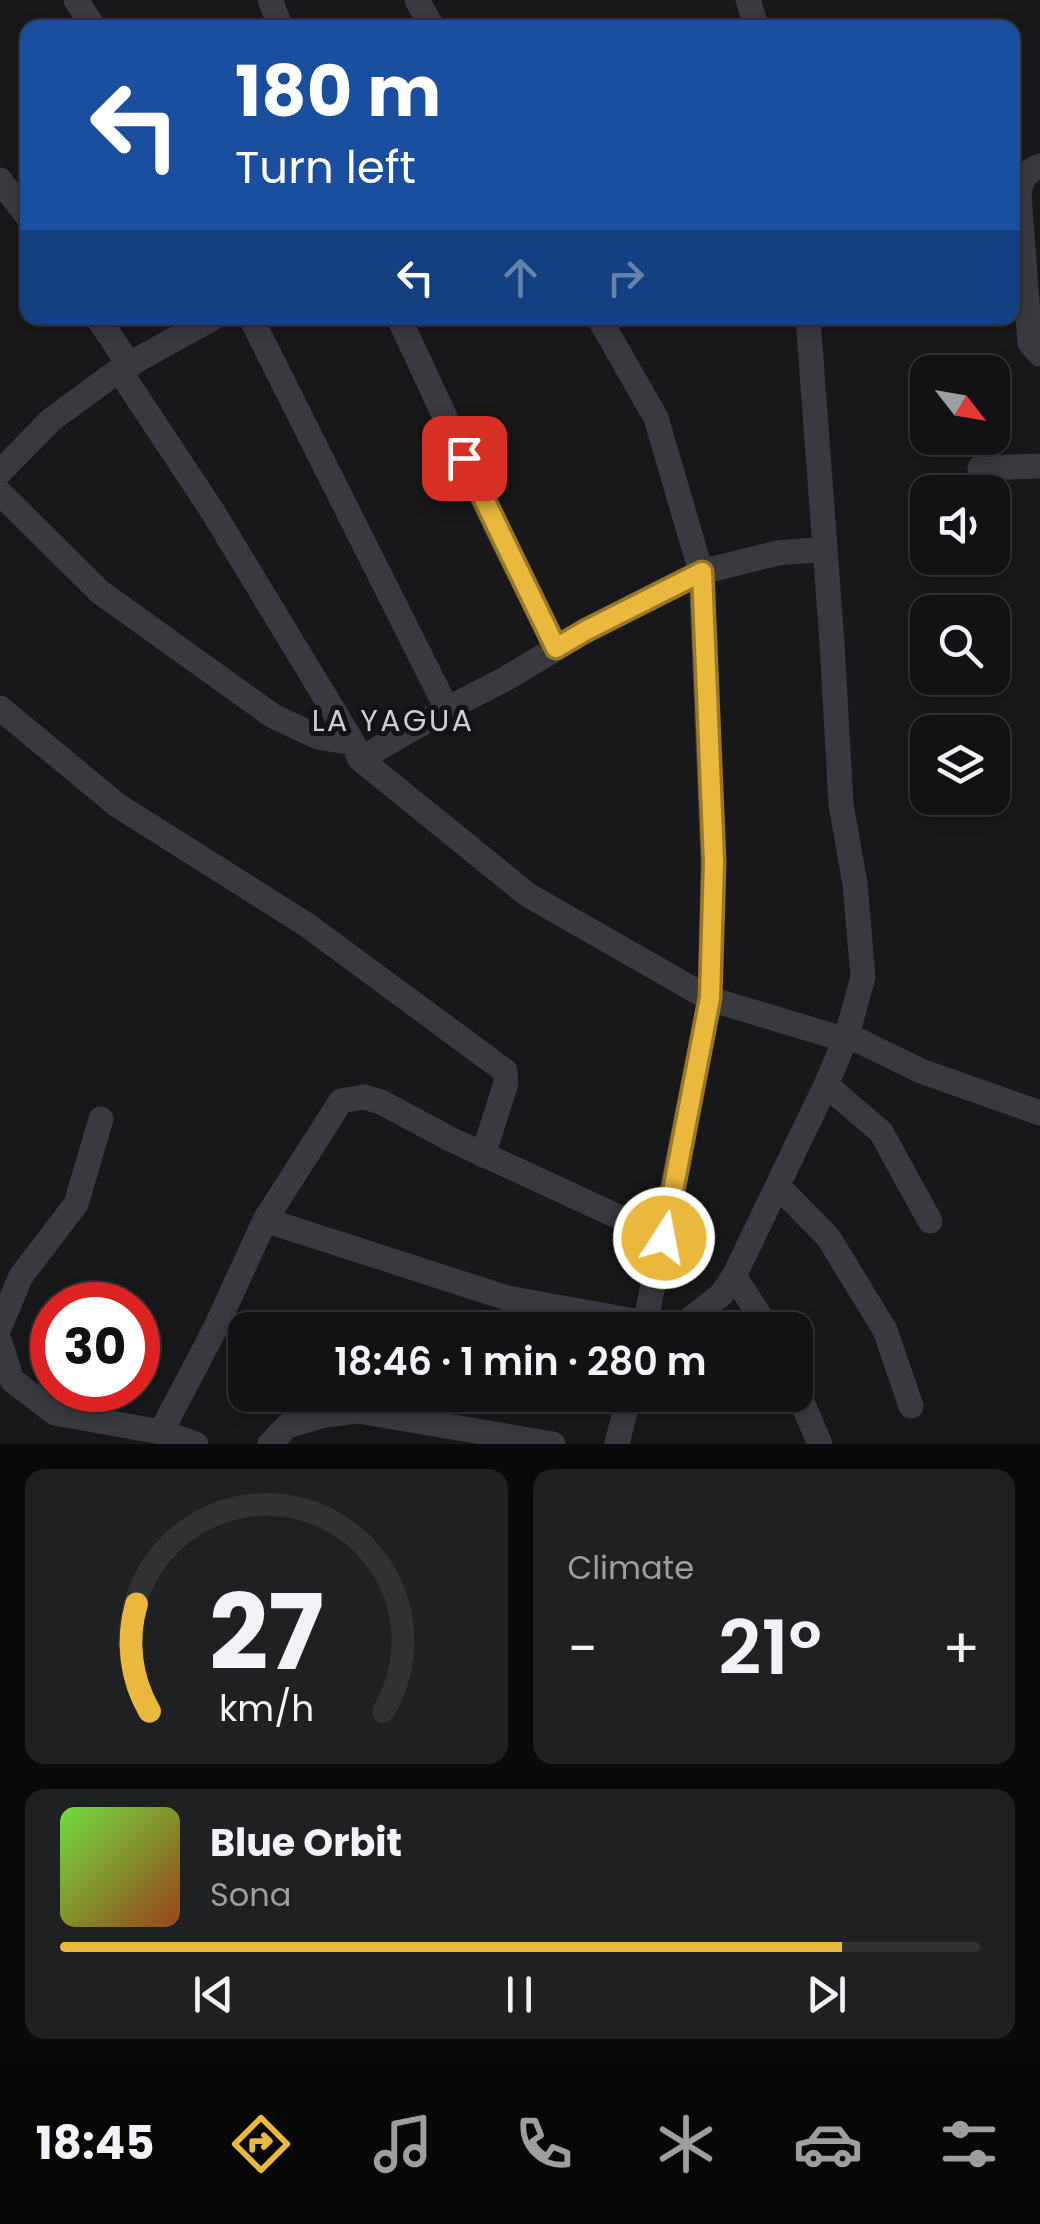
<!DOCTYPE html>
<meta charset="utf-8">
<style>
body{margin:0;font-family:Poppins,sans-serif;background:#1f2022;color:#f1f3f6;height:100vh;display:flex;flex-direction:column;font-size:38px;white-space:nowrap}
*{box-sizing:border-box;margin:0}
p{font-size:32px;color:#9c9ea0}
.icon{flex:none;width:55px;height:55px;fill:none;stroke:currentColor;stroke-width:2;stroke-linecap:round;stroke-linejoin:round}
.map{position:relative;height:1444px;overflow:hidden}
.side{display:flex;flex-direction:column;gap:25px;padding:25px;background:#0a0a0b;flex:1}
.side>*{flex:none}
.banner{position:absolute;left:20px;top:20px;width:1000px;height:305px;border-radius:20px;box-shadow:0 5px 15px #0003,0 0 0 2px #313234;background:#1a4fa0;color:#fff;overflow:hidden}
.needle{width:65px;rotate:121deg}
.tools{position:absolute;left:910px;top:355px;display:grid;gap:20px}
.tools a{display:grid;place-items:center;width:100px;height:100px;border-radius:20px;background:#121214;box-shadow:0 5px 15px #0003,0 0 0 2px #313234;font-size:50px}
.speed{position:absolute;left:30px;top:1282px;display:flex;gap:20px;font-size:50px;font-weight:700;text-align:center}
.speed>*{display:grid;place-content:center;width:130px;height:130px;border-radius:50%;background:#121214;box-shadow:0 5px 15px #0003,0 0 0 2px #313234;line-height:1}
.speed .limit{border:15px solid #d22;background:#fff;color:#111}
.pin{position:absolute;display:grid;place-items:center;width:85px;height:85px;color:#fff;margin:-42px;border-radius:20px;box-shadow:0 5px 15px #0006}
.me{position:absolute;width:110px;margin:-55px;rotate:11deg;stroke-linejoin:round;filter:drop-shadow(0 0 8px #0008)}
.turn{display:flex;align-items:center;gap:35px;height:210px;padding:0 50px;font-size:45px}
.turn .icon{width:130px;height:130px;stroke-width:2.5}
.turn b{display:block;font-size:70px;line-height:85px}
.lanes{display:flex;align-items:center;height:95px;padding:0 50px;background:#0003;justify-content:center;gap:50px;direction:ltr}
.lanes .off{opacity:.35}
.big{font-size:75px;font-weight:600;line-height:1.1}
.side .card{flex:1;display:flex;flex-direction:column;justify-content:center;gap:15px;min-width:0;padding:0 35px;border-radius:20px;background:#1f2022}
.side .dial{align-items:center;gap:0}
.dial svg{height:260px;overflow:visible;fill:none;stroke:#313234;stroke-width:7;stroke-linecap:round;text-anchor:middle}
.dial text{fill:#f1f3f6;stroke:none}
.song{display:flex;align-items:center;gap:30px}
.cover{width:120px;height:120px;border-radius:15px;background:linear-gradient(135deg,hsl(100 70% 55%),hsl(20 70% 35%))}
.played{height:10px;border-radius:5px;background:linear-gradient(90deg,#ebb83e 85%,#313234 85%)}
.keys{display:flex;justify-content:space-around;direction:ltr}
.heat{display:flex;justify-content:space-between;align-items:center;font-size:55px;direction:ltr}
.side .tiles{flex:1;display:grid;gap:25px;grid-template-columns:1fr 1fr}
.card:last-child{grid-column:span 2}
.trip{position:absolute;left:228px;top:1312px;width:585px;height:100px;border-radius:20px;background:#121214;box-shadow:0 5px 15px #0003,0 0 0 2px #313234;font-weight:600;line-height:100px;text-align:center}
.tabs{display:flex;height:160px;justify-content:space-around;align-items:center;background:#070708;color:#9c9ea0}
.tabs .icon{width:70px;height:70px}
.tabs .active{color:#ebb83e}
.tabs b{font-size:45px;color:#f1f3f6}
.map>svg:first-child{display:block}
.lines{fill:none;stroke-linecap:round;stroke-linejoin:round}
.street{stroke:#393a3f;stroke-width:25}
.route-casing{stroke:#997828;stroke-width:25}
.route{stroke:#ebb83e;stroke-width:18}
.labels{text-anchor:middle;dominant-baseline:central;stroke-width:10;stroke-linejoin:round;paint-order:stroke}
.neighbourhood-label{font-size:30px;letter-spacing:2.5px;fill:#cbced5;stroke:#131315}
</style>
<div class="map">
<svg width="1040" height="1444" viewBox="0 0 1040 1444">
<rect width="100%" height="100%" fill="#18181a"/>
<g class="lines">
<path class="street" d="M76,0L94,28
M270,0L281,28
M417,0L433,28
M748,0L757,28
M1040,166C1026,170 1021,181 1019,194L1030,343L1040,354
M0,180L28,217
M98,318L130,366
M251,318L447,709
M399,318L497,529L556,648
M599,318L656,418L701,572L713,862L710,999L644,1330
M119,370L213,512L353,743L360,759L528,895L710,999L833,1036L847,1035L921,1071L1040,1113
M980,468L1040,466
M0,472L51,420L119,370L213,318
M0,493L100,592L273,716L318,737L353,743
M0,708L117,805L307,925L505,1071L506,1083L483,1155
M360,759L447,709L507,678L585,631L701,572L778,553L825,549
M826,1085L881,1132L930,1221
M778,1186L828,1237L885,1330L911,1406
M265,1220L507,1298L646,1323H685L721,1295L734,1276L826,1085L847,1035L863,977L855,884L841,804L832,643L808,318
M734,1276L769,1330
M0,1326L21,1276L76,1204L101,1119
M0,1342L12,1380L55,1413L161,1432L196,1444
M795,1386L820,1444
M161,1432L215,1329L265,1220L341,1101L364,1097L381,1102L450,1139L664,1238
M270,1444L287,1426L325,1415L358,1411L553,1444
M617,1444L629,1395"/>
</g>
<g class="lines">
<g class="route-casing">
<path id="route" d="M464,458L556,648L585,631L702,572L714,862L710,998L664,1238"/>
</g>
<use href="#route" class="route"/>
</g>
<g class="labels">
<g class="neighbourhood-label">
<text x="393" y="720">LA YAGUA</text>
</g>
</g>
</svg>
<div class="tools">
<a><svg class="needle" viewBox="-14 -14 28 28"><path d="M0-13l5 13h-10z" fill="#e53935"/><path d="M0 13l5-13h-10z" fill="#9c9ea0"/></svg></a>
<a><svg class="icon" aria-label="sound" viewBox="0 0 24 24"><path d="M4 9h4l5-4v14l-5-4H4zM17 9q2 3 0 6"/></svg></a>
<a><svg class="icon" aria-label="search" viewBox="0 0 24 24"><circle cx="10" cy="10" r="6"/><path d="M15 15l6 6"/></svg></a>
<a><svg class="icon" aria-label="layers" viewBox="0 0 24 24"><path d="M12 4l9 5-9 5-9-5zM3 14l9 5 9-5"/></svg></a>
</div>
<div class="speed"><div class="limit">30</div></div>
<div class="pin" style="left:464px;top:458px;background:#d93025"><svg class="icon" aria-label="arrive" viewBox="0 0 24 24"><path d="M6 21V4h12l-3 4 3 4H6"/></svg></div>
<svg class="me" style="left:664px;top:1238px" viewBox="-20 -20 40 40"><circle r="17" fill="#ebb83e" stroke="#fff" stroke-width="3"/><path d="M0-11L8 9 0 5-8 9z" fill="#fff"/></svg>
<div class="trip">18:46 · 1 min · 280 m</div>
<div class="banner">
<div class="turn"><svg class="icon" aria-label="left" viewBox="0 0 24 24"><path d="M17 20v-9H6M10 6l-5 5 5 5"/></svg><div><b>180 m</b>Turn left</div></div>
<div class="lanes"><svg class="icon" aria-label="left" viewBox="0 0 24 24"><path d="M17 20v-9H6M10 6l-5 5 5 5"/></svg><svg class="icon off" aria-label="ahead" viewBox="0 0 24 24"><path d="M12 20V5M6 11l6-6 6 6"/></svg><svg class="icon off" aria-label="right" viewBox="0 0 24 24"><path d="M7 20v-9h11M14 6l5 5-5 5"/></svg></div>
</div>
</div>
<section class="side">
<div class="tiles">
<div class="card dial"><svg viewBox="0 0 100 80">
<path d="M14 69A42 42 0 1 1 86 69"/>
<path d="M14 69A42 42 0 0 1 10 36" stroke="#ebb83e"/>
<text x="50" y="56" font-size="32" font-weight="700">27</text>
<text x="50" y="72" font-size="11">km/h</text>
</svg></div>
<div class="card"><p>Climate</p>
<div class="heat"><a>−</a><b class="big">21°</b><a>+</a></div>
</div>
<div class="card">
<div class="song"><i class="cover"></i><div><b>Blue Orbit</b><p>Sona</p></div></div>
<div class="played"></div>
<div class="keys"><svg class="icon" aria-label="previous" viewBox="0 0 24 24"><path d="M18 5L8 12l10 7zM5 5v14"/></svg><svg class="icon" aria-label="pause" viewBox="0 0 24 24"><path d="M8 5v14M16 5v14"/></svg><svg class="icon" aria-label="next" viewBox="0 0 24 24"><path d="M6 5l10 7-10 7zM19 5v14"/></svg></div>
</div>
</div>
</section>
<nav class="tabs">
<b>18:45</b>
<svg class="icon active" aria-label="directions" viewBox="0 0 24 24"><path d="M12 3l9 9-9 9-9-9zM9 14v-3h6M13 9l2 2-2 2"/></svg>
<svg class="icon" aria-label="music" viewBox="0 0 24 24"><path d="M9 18V5l10-2v13"/><circle cx="6" cy="18" r="3"/><circle cx="16" cy="16" r="3"/></svg>
<svg class="icon" aria-label="phone" viewBox="0 0 24 24"><path d="M5 4h4l2 5-3 2q2 4 5 5l2-3 5 2v4C11 20 4 13 5 4z"/></svg>
<svg class="icon" aria-label="climate" viewBox="0 0 24 24"><path d="M12 3v18M4 7l16 10M4 17L20 7"/></svg>
<svg class="icon" aria-label="car" viewBox="0 0 24 24"><path d="M5 17H2v-5l4-1 3-4h7l3 4 3 1v5h-3M9 17h6M6 11h13"/><circle cx="7" cy="17" r="2"/><circle cx="17" cy="17" r="2"/></svg>
<svg class="icon" aria-label="filters" viewBox="0 0 24 24"><path d="M4 7h16M4 17h16"/><circle cx="9" cy="7" r="2"/><circle cx="15" cy="17" r="2"/></svg>
</nav>
